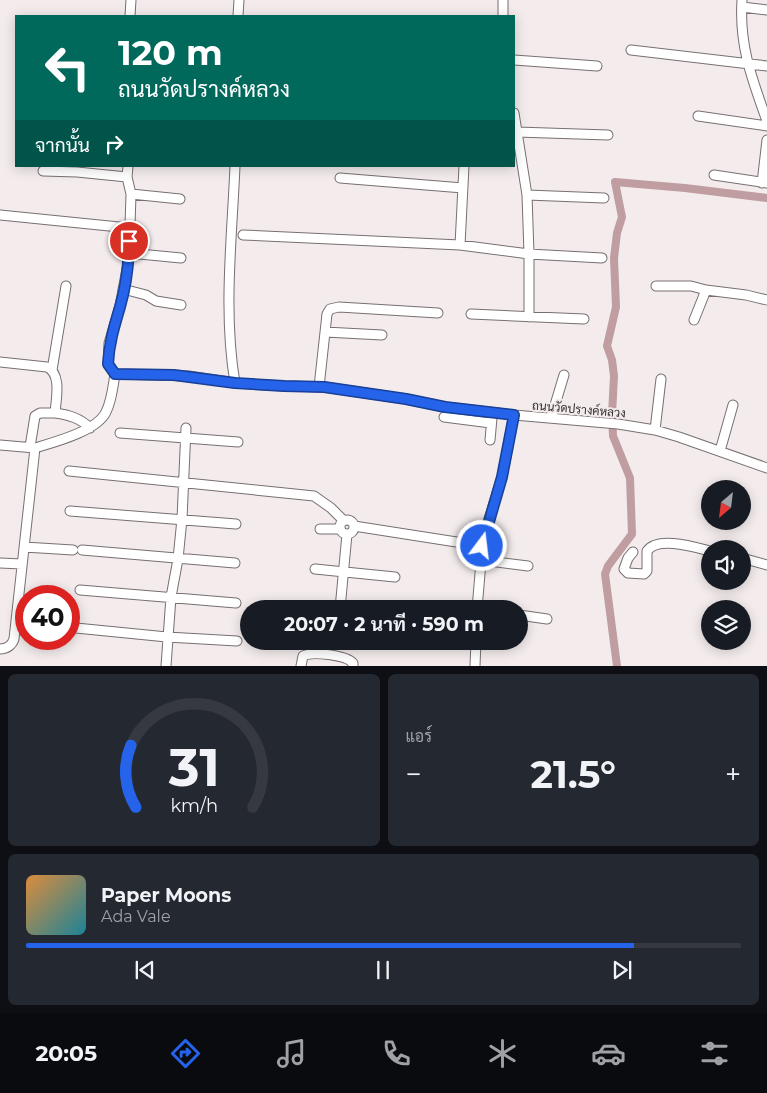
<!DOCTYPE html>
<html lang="th">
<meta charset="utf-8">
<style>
body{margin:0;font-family:Montserrat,Sarabun,sans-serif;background:#242831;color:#f1f3f6;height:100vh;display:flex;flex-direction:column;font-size:19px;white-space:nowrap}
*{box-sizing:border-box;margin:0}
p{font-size:16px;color:#9ea1a6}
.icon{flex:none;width:28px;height:28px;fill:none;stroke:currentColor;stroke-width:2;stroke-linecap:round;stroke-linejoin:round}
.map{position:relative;height:666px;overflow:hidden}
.drawer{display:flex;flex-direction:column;gap:8px;padding:8px;background:#0d0f14;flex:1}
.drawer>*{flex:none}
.top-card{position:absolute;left:15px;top:15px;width:500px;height:152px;border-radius:0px;box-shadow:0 2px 12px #0003;background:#00695c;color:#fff;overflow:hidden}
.needle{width:32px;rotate:208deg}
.buttons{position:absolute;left:701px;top:480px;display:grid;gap:10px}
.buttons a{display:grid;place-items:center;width:50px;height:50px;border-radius:50%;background:#171b24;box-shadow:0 2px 12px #0003;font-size:25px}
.speed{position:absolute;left:15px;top:585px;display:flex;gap:10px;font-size:25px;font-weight:700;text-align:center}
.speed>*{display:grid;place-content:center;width:65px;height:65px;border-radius:50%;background:#171b24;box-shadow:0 2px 12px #0003;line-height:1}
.speed .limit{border:8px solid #d22;background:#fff;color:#111}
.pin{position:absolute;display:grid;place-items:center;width:42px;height:42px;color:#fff;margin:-21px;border:2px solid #fff;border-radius:50%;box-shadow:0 1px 5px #0007}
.me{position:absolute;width:55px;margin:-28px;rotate:15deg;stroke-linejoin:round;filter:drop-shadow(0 0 4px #0008)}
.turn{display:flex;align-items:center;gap:18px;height:105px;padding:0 20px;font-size:22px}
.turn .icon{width:65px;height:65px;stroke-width:2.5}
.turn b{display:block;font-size:35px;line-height:42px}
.then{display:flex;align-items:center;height:48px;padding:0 20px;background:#0003;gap:10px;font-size:19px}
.big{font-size:38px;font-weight:700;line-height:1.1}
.drawer .widget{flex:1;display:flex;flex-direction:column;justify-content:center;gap:8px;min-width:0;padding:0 18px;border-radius:8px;background:#242831}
.drawer .dial{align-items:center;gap:0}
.dial svg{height:130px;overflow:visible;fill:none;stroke:#363941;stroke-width:7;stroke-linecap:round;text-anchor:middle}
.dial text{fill:#f1f3f6;stroke:none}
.song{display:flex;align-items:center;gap:15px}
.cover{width:60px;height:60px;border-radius:8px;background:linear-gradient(135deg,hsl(30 70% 55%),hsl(190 70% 35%))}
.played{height:5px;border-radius:2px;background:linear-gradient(90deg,#2563eb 85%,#363941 85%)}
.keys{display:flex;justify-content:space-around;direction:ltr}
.heat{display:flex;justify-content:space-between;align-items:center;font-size:28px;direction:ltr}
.drawer .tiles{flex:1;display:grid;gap:8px;grid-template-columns:1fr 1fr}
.widget:last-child{grid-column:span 2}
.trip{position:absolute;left:240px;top:600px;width:288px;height:50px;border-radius:25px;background:#171b24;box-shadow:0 2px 12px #0003;font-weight:700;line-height:50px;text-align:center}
.tabs{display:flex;height:80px;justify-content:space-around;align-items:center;background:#090b0e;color:#9ea1a6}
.tabs .icon{width:35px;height:35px}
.tabs .selected{color:#2563eb}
.tabs b{font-size:22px;color:#f1f3f6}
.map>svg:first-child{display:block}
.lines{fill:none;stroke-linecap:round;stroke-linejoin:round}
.canal{stroke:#c09da1;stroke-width:8}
.minor-casing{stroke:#776f70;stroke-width:11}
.minor{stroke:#fff;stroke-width:9}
.route-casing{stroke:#184099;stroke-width:12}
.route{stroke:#2563eb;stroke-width:9}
.labels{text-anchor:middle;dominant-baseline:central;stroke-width:4;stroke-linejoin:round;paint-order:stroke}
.street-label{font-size:12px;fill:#322f2f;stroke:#f4ecec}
</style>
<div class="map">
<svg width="767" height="666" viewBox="0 0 767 666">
<rect width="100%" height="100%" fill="#f4ecec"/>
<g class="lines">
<path class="canal" d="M617,666L605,574L608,566L632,534L630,478L613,436L612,415L614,376L612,360L607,346L616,307L614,258L617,233L622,217L615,182L685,188L767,198"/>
<g class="minor-casing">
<path id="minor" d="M503,0V16
M742,0C739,46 752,79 767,121
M742,7L767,10
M130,16L131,0
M238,16L239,0
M631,50L767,66
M514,60L597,66
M514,113L527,195L529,254V317
M698,116L767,126
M517,132L608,135
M43,171L77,172L127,177
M714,175L767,183
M340,178L463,188
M762,183L767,140
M131,194L180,199
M527,195L604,198
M0,215L129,228
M243,235L460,245L529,254L602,258
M460,245L464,166
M129,253L181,258
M656,286H691L706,290L746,295L767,300
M123,289L146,295L156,301L181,305
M471,314L584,319
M694,320L706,290
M325,332L382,335
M0,362L47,367C62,374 56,399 55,413C69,415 80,418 90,428
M52,370L66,286
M115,374L189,376L235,383L284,386L324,387L406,399L445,407L514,415L618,424L655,430L679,437L767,468
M115,374L108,364L109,343L120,306L129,258L131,194L127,177L128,166
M235,383C223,312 232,238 235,166
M319,387L327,314L330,309L339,307L438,313
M444,417L491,423
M551,418L564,375
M655,430L661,379
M120,433L238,442
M490,440L492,418
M0,445L35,448
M30,447L35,416L40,413H55
M720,451L733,405
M69,471L314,496L331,508L344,521
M70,511L236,524
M340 527a7 7 0 1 1 14 0a7 7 0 1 1-14 0Z
M354,526L482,546
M320,529H340
M24,547L73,550
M82,550L235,563
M633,552L628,558L624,569L628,573L644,574L647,571V551C658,536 694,547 710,551
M742,558L767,565
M481,560L528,566
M0,563L22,564
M315,569L395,577
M80,590L236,603
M340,609L347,534
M477,609L483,538L502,477L514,415
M519,615L547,619
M76,628L167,637L237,641
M0,649C7,649 12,645 14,639L35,448C55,442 97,431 106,412C112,400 113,386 115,374
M166,666L171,597L178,559L182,519L186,428
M301,666L303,656C312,651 346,655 353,663V666
M475,666L476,641"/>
</g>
<use href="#minor" class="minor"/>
</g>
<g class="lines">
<g class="route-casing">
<path id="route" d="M129,241C129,262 126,286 120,307C114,327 109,344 108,364L115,374L174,375L235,383L284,386L324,387L406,399L445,407L514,415L502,477L482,546"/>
</g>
<use href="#route" class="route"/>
</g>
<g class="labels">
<g class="street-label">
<text transform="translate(579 409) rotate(5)">ถนนวัดปรางค์หลวง</text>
</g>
</g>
</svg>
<div class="buttons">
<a><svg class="needle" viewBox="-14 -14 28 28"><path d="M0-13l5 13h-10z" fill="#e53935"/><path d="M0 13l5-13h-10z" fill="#9ea1a6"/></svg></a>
<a><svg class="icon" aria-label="sound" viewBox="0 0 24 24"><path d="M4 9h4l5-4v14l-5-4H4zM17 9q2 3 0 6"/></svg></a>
<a><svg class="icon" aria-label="layers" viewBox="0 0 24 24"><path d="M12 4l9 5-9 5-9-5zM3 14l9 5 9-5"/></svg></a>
</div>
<div class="speed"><div class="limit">40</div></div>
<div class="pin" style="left:129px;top:241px;background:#d93025"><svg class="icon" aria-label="arrive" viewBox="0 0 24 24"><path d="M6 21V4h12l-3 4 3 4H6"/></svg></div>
<svg class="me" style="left:482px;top:546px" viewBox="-20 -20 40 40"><circle r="17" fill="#2563eb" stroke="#fff" stroke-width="3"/><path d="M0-11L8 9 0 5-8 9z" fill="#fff"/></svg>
<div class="trip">20:07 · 2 นาที · 590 m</div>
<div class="top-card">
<div class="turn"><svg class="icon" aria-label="left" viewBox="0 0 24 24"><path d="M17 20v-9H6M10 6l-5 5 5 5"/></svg><div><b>120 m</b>ถนนวัดปรางค์หลวง</div></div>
<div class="then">จากนั้น<svg class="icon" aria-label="right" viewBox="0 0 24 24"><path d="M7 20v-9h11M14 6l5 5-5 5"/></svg></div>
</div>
</div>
<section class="drawer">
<div class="tiles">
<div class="widget dial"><svg viewBox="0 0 100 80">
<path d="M14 69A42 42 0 1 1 86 69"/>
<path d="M14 69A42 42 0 0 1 11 31" stroke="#2563eb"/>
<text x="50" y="56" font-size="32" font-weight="700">31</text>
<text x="50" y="72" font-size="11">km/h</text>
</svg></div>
<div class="widget"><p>แอร์</p>
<div class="heat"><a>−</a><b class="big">21.5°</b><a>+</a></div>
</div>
<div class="widget">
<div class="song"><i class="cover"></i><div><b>Paper Moons</b><p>Ada Vale</p></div></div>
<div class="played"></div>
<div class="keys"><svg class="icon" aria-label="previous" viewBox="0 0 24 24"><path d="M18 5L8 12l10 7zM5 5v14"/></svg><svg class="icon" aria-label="pause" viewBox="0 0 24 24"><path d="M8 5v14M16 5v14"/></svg><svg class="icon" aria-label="next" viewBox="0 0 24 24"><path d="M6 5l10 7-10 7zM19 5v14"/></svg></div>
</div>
</div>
</section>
<nav class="tabs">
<b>20:05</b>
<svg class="icon selected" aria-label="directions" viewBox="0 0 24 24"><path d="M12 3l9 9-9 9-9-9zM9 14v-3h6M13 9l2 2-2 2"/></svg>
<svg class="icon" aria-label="music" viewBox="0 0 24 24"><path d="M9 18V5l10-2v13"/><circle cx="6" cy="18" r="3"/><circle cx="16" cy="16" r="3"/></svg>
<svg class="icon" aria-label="phone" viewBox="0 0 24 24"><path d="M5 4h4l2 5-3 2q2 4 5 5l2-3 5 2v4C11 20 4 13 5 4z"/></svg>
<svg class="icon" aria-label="climate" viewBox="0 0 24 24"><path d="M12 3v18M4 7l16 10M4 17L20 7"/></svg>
<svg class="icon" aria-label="car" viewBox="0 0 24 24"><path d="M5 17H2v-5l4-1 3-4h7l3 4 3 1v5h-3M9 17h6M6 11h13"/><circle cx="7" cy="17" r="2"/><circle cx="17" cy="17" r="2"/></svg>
<svg class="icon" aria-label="filters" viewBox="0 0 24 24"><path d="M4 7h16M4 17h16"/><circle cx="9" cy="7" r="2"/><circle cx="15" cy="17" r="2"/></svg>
</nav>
